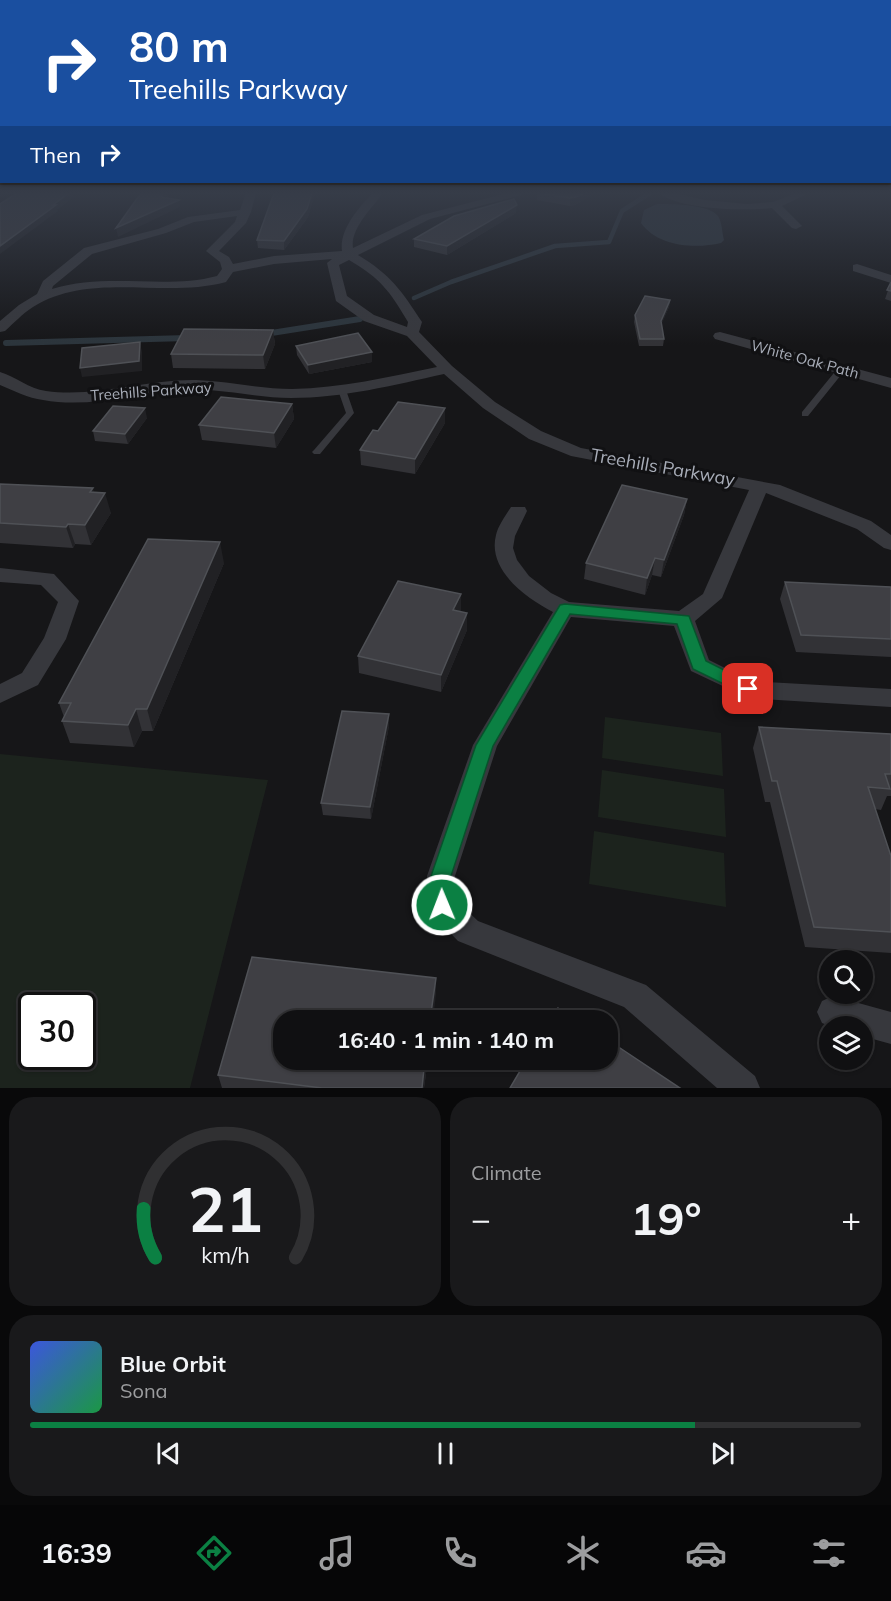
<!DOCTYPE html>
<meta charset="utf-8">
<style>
body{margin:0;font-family:Mulish,sans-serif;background:#19191b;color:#f1f3f6;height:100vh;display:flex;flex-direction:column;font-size:22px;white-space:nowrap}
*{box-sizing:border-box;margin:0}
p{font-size:20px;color:#9c9d9f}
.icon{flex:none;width:33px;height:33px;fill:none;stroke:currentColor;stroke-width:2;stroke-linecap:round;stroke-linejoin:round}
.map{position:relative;height:1088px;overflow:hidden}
.sheet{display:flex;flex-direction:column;gap:9px;padding:9px;background:#09090a;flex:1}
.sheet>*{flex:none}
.top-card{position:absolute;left:0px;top:0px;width:891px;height:183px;box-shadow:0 2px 4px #0004,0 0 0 2px #303032;background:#1a4fa0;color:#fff;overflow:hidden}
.buttons{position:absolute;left:819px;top:950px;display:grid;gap:12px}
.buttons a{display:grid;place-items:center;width:54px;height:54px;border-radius:50%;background:#101012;box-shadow:0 2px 4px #0004,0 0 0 2px #303032;font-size:30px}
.speed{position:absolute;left:18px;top:992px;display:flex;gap:12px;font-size:30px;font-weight:700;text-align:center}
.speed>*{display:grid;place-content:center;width:78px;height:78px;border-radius:50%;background:#101012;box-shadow:0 2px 4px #0004,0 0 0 2px #303032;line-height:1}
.speed .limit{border:3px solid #111;border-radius:9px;background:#fff;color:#111}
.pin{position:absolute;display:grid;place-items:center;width:51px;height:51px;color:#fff;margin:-26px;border-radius:12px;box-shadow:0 3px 9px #0006}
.me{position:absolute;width:66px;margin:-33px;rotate:359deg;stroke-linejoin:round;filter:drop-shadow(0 0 4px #0008)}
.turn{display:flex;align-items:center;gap:21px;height:126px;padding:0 30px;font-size:27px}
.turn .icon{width:78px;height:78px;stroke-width:2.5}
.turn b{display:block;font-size:42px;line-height:51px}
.then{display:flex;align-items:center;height:57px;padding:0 30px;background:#0003;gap:12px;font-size:22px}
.big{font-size:45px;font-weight:700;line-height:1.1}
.sheet .widget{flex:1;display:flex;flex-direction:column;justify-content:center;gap:9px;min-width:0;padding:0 21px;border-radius:24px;background:#19191b}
.sheet .dial{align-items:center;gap:0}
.dial svg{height:156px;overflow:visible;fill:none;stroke:#303032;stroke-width:7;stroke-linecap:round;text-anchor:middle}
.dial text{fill:#f1f3f6;stroke:none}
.song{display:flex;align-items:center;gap:18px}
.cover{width:72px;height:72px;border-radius:9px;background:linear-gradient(135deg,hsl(230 70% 55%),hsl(140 70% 35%))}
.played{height:6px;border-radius:3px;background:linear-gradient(90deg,#0b8043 80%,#303032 80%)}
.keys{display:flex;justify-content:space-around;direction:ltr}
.heat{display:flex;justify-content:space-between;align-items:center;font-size:33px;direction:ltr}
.sheet .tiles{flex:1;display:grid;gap:9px;grid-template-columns:1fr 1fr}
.widget:last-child{grid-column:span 2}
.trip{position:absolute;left:273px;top:1010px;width:345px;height:60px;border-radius:24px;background:#101012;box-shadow:0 2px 4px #0004,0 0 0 2px #303032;font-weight:700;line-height:60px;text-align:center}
.dock{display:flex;height:96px;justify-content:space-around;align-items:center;background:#060607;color:#9c9d9f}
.dock .icon{width:42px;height:42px}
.dock .active{color:#0b8043}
.dock b{font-size:27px;color:#f1f3f6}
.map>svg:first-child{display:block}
.green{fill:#1c231d;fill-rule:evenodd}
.water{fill:#2c353c}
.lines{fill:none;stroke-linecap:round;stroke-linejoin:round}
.stream-far1{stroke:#2c353c;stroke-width:4.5}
.stream{stroke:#2c353c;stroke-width:6}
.lane{fill:#37383d;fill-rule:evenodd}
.street{fill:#37383d;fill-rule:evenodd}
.wall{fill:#323236}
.shaded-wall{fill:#212124}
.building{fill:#3f3f44;stroke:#4f5156;stroke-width:1.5}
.route{fill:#0b8043;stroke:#07532c;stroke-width:1.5}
.labels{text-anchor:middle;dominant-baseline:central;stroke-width:6;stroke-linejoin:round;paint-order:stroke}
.far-street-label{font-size:15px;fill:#a8adb8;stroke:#111113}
.street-label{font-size:18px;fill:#a8adb8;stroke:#111113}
</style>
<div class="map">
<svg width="891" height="1088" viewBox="0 0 891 1088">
<rect width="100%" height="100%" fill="#161618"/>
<path class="green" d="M605,717L721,733L723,776L602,758Z
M0,754L268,780L190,1088H0ZM32,1005H82V1056H32Z
M602,770L724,789L726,837L598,817Z
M594,831L724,853L726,907L589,884Z"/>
<path class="water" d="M657,204C672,204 709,204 718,216C722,222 722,232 724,240L721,243C696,249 658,247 641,223L644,210Z"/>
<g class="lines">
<path class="stream-far1" d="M414,298L451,282L555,246L609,242L622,211L650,193"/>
<path class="stream" d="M265,334L360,319
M6,343L187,338"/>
<path class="lane" d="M838,368H844L845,370L808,416H802V412Z
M342,387L346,390L354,413L320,454H314L312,452L314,450L346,413L338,390Z"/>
<path class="street" d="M246,193H256L251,212L246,223L219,251L229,257L233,264L274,256L342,251C339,230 359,207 373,193H383C372,208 350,229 353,248L422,215L507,193H522L521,195L430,219L358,255C391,275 401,290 422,322L419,332L452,366L495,402L541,431L581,448L780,485L871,521L891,535V550L884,548L857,529L766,493L722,598L695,621L709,660L751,681L891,689V707L748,698L691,671L674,626L571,617L497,746L455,876L456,900L478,921L646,985L755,1076L760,1088H717L624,1007L458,941L432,914L428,905L427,876L473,745L553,612C526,598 487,570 496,535C498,526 506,515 511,507H525L527,511L515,536L513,548L517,560L529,576L551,593L569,602L679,611L703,594L749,490L571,456L529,439L483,408L444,374C394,385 343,398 291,398C256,398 222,388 187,390C139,392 91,409 43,400C28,398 14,391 0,385V372C15,376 29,389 46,391C96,398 146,379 196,380C228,381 260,389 292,389C341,388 389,377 437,367L407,336L364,321L336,301L327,263L332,259L274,264L233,272L226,282C164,299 91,271 33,307C22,314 14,323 5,331L0,332V321L19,305L37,294L43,281L84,248L158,229L188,217L240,210ZM237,216L235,222L206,251L220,262L222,269L217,276C165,290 108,272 52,289L53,286L92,254L166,233L194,222ZM349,260C381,279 389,290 408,322L407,327L374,315L347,296L339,265Z
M659,193H674L705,200L747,204L773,202L796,193H809L782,206L802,226L796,229L792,228L772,208C745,211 680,210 659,193Z
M857,264L891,275V283L853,271V265Z
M720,332L891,378V388L715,339L713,336L715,333Z
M0,568L54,574L79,601L66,639L38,685L0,703V684L22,673L44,638L58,602L41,585L0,582Z
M833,996L891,1012V1044L862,1036V1026H830L822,1023L817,1012L822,1001Z"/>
</g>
<path class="wall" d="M274,193H315L308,217L284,250L258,248L257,240Z
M537,193H595L575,205L570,206L537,200Z
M516,213L447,255L414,247V239Z
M891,282V301L885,299Z
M670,300L669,307L661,324L664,339L663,346H639L634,322L635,315Z
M273,330L275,344L265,369L173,368L171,354Z
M296,346L372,352V362L309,374L297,355Z
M292,404L294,419L276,448L202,440L199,425Z
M147,418L128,444L95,441L93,431Z
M445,423L415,474L361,465L360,450L378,431Z
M0,484L94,492L111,513L91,545L75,544L73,548L0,543Z
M687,499L684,515L661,577L652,575L645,595L584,579L586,563Z
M224,563L153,731H142L134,747L70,743L62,721L64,717L59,703Z
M785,582L891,587V657L796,652L780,599Z
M461,594L460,611L467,630L441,692L359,673L358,656Z
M389,726L371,819L323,815L321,803Z
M759,727L891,734V796H887L881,810L875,809L891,856V953L805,947L770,802H765L753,748Z
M436,978V994L284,1059H428L424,1088H222L218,1075Z"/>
<path class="shaded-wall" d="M0,193H9L0,198Z
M69,193H73L74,197L57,210L58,211L0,254V246Z
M164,193H170L163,204L161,197Z
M312,193H315L308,217L284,250V241Z
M584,193H595L575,205L570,206V198Z
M179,200L180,207L118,237L116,228Z
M517,205L516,213L447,255V246Z
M670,300L669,307L660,328L661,321Z
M273,330L275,344L265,369L263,355Z
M140,342L142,352V371L82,377L80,368Z
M372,352V362L309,374L308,365Z
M292,404L294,419L276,448L274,433Z
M145,408L147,418L128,444L125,434Z
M445,408V423L415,474V459Z
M93,488L97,505L105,493L111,513L91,545L85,525L90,492Z
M687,499L684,515L661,577L664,560Z
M68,524L75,544L73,548L66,527Z
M220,542L224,563L153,731L147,709Z
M655,558L652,575L645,595L647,578Z
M461,594V610L453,627V610Z
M467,613V630L441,692V675Z
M136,709L142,731L134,747L128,725Z
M389,714V726L371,819L370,807Z
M436,978V994L433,1020H430Z
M425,1059H428L424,1088H422Z"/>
<path class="building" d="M17,193H69L53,205H56L0,246V204Z
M141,193H164L161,197L179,200L116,228Z
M274,193H312L307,209L284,241L257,240Z
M538,193H584L576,197L570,198Z
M514,199L517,205L447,246L414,239L454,216Z
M891,282V291L887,290Z
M645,296L670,300L661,321L664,339H640L635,315Z
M184,329L273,330L263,355L171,354Z
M358,333L372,352L308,365L296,346Z
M140,342L139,361L80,368L82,348Z
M221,397L292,404L274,433L199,425Z
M398,402L445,408L415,459L360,450L373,430L378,431Z
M113,406L145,408L125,434L93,431Z
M0,484L93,488L90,492L105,493L85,525L68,524L66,527L0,523Z
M622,485L687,499L664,560L655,558L647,578L586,563Z
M148,539L220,542L147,709H136L128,725L62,721L71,703H59Z
M398,581L461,594L453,610L467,613L441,675L358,656Z
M785,582L891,587V639L801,635Z
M342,711L389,714L370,807L321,803Z
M759,727L891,734V774H885L890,789L868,787L891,856V932L814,927L777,781H772Z
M252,957L436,978L430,1020H284V1059H425L422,1088H322L218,1075Z
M558,1008L576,1020H550Z
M608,1040L680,1088H510L527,1059H608Z"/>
<linearGradient id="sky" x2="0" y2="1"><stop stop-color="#0c0c0d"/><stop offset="0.56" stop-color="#363c48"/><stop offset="1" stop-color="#363c48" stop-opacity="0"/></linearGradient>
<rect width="891" height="345" fill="url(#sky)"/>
<path class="route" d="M565,604L689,616L706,661L754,685L756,689L754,693H742L693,669L677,624L570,614L493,746L451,876L452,905L449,912L442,914L435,912L432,905L431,876L476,745L560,605Z"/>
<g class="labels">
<g class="far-street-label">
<text transform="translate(805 359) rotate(15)">White Oak Path</text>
<text transform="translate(151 391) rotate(-4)">Treehills Parkway</text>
</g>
<g class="street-label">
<text transform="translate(663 467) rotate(10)">Treehills Parkway</text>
</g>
</g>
</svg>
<div class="buttons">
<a><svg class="icon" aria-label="search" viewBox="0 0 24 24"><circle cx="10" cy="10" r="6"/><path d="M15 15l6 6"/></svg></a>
<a><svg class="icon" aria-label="layers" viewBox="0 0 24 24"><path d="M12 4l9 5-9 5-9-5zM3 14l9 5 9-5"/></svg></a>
</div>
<div class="speed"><div class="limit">30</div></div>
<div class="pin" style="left:748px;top:689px;background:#d93025"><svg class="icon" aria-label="arrive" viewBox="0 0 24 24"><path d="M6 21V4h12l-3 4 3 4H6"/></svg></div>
<svg class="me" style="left:442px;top:905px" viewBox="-20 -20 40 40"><circle r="17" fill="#0b8043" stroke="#fff" stroke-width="3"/><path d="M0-11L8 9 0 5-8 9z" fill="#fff"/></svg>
<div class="trip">16:40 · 1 min · 140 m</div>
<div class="top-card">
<div class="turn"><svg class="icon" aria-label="right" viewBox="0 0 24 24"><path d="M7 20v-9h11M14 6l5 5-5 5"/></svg><div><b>80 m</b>Treehills Parkway</div></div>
<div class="then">Then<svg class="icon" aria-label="right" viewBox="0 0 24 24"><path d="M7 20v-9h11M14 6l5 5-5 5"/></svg></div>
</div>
</div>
<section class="sheet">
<div class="tiles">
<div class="widget dial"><svg viewBox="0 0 100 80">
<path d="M14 69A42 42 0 1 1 86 69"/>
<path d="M14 69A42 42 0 0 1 8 44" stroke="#0b8043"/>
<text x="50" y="56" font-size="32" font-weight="700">21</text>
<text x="50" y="72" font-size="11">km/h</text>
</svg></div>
<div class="widget"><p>Climate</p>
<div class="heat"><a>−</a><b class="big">19°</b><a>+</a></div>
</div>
<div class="widget">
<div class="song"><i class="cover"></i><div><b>Blue Orbit</b><p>Sona</p></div></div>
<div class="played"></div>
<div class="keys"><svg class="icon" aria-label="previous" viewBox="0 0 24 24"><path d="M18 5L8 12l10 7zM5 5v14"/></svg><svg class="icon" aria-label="pause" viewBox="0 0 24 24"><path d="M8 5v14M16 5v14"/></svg><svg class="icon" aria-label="next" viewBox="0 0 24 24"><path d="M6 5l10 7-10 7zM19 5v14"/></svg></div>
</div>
</div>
</section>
<nav class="dock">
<b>16:39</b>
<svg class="icon active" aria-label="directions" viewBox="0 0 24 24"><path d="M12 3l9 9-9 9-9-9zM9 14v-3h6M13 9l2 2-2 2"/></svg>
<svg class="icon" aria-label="music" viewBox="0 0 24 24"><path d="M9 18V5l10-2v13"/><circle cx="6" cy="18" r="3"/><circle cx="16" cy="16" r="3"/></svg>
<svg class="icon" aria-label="phone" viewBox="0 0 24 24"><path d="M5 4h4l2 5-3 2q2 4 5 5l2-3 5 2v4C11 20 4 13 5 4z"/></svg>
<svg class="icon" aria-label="climate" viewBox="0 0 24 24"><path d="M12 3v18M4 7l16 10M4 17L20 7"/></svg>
<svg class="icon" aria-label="car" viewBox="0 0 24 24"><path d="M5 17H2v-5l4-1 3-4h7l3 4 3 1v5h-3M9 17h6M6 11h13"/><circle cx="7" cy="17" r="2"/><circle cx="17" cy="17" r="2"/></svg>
<svg class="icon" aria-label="filters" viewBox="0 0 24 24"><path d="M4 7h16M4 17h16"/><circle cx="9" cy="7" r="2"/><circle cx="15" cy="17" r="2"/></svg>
</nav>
